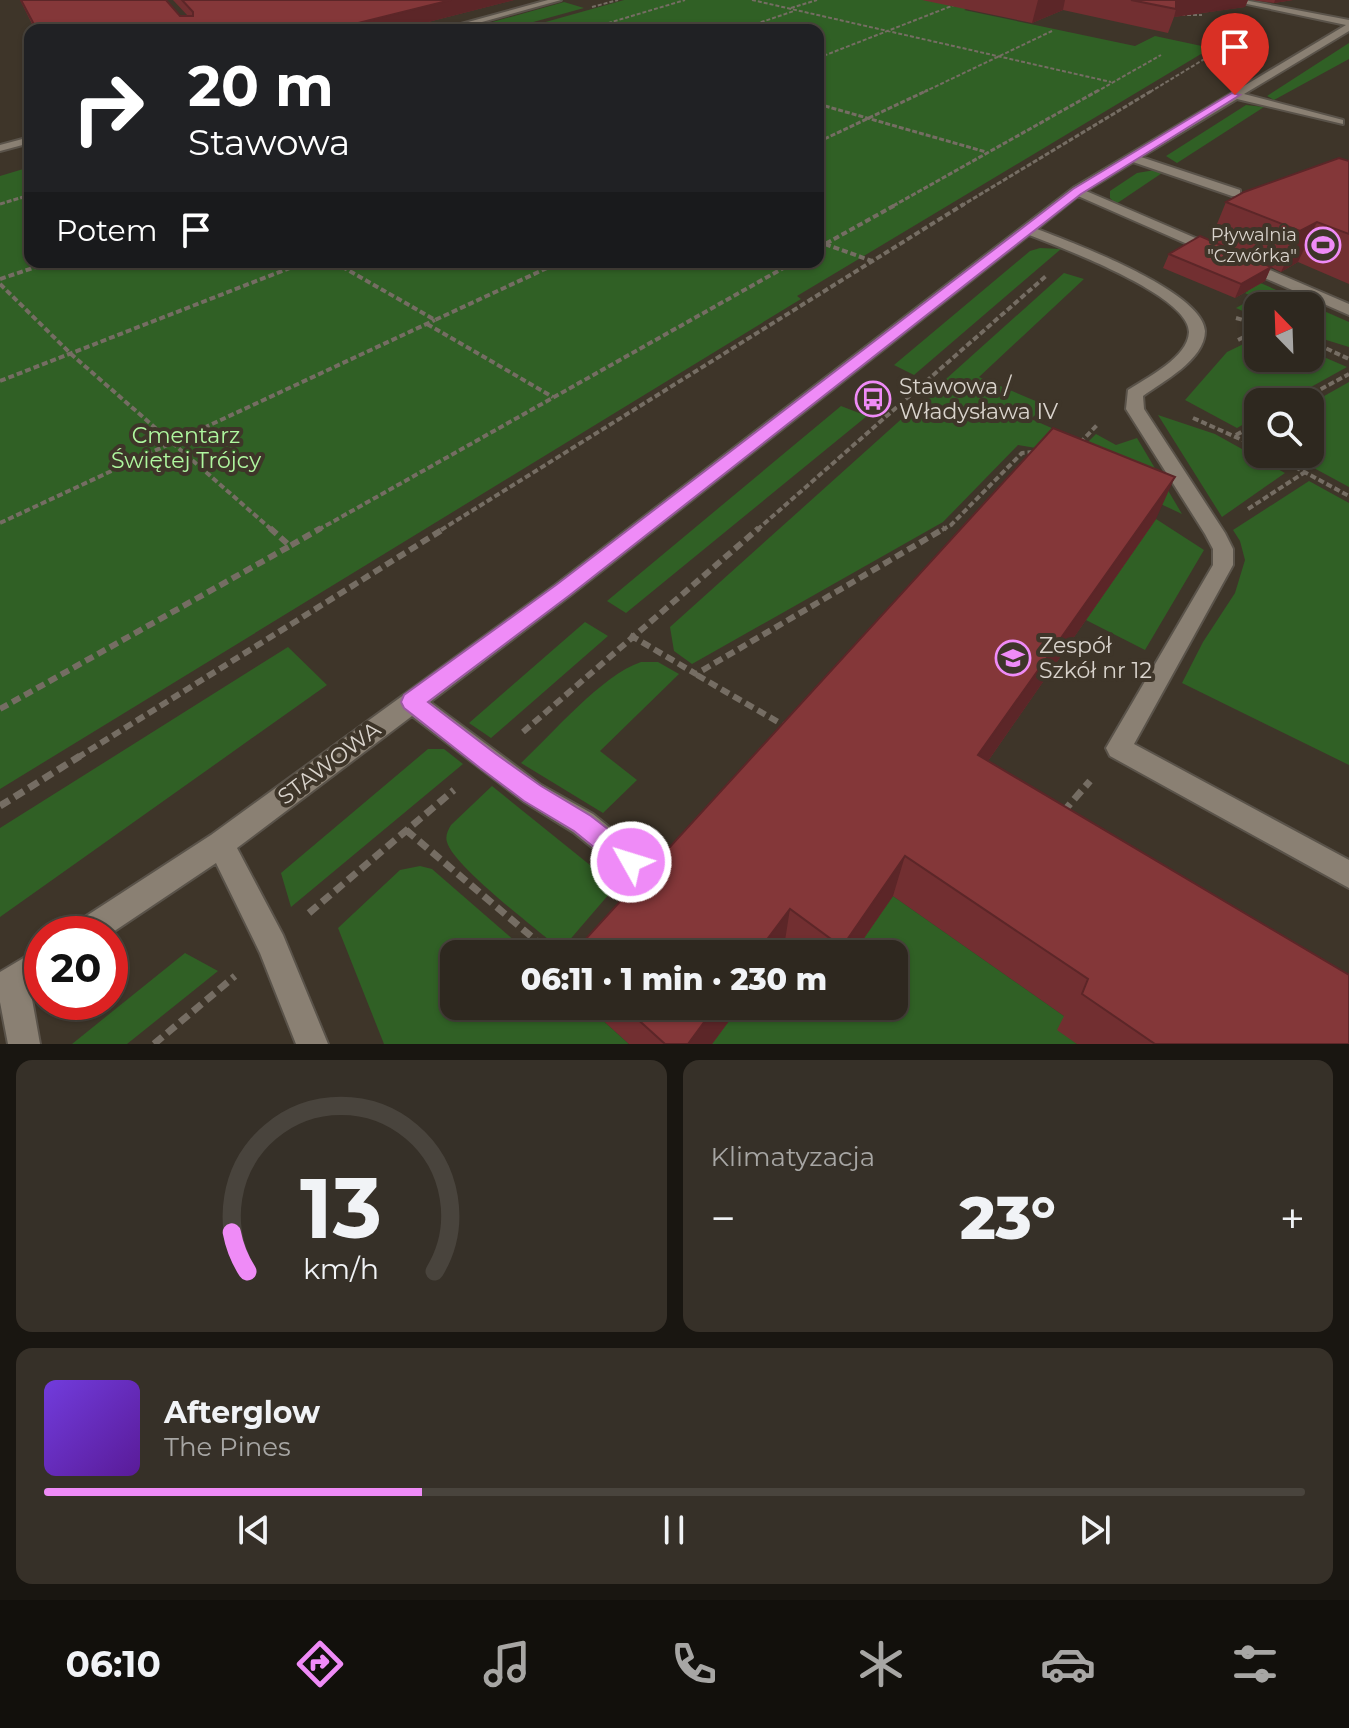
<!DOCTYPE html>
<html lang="pl">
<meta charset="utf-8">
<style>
body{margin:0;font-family:Montserrat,sans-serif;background:#363028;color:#f1f3f6;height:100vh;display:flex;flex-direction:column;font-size:30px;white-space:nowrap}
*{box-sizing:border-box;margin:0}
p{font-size:26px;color:#a7a6a4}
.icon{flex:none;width:44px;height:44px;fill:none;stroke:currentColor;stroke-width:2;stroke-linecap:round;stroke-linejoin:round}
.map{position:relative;height:1044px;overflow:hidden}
.panel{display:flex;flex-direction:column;gap:16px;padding:16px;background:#191611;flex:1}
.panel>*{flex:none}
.guide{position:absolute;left:24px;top:24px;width:800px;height:244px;border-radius:16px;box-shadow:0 2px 6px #0004,0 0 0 2px #49443d;background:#202124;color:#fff;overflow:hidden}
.needle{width:52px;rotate:337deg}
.controls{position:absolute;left:1244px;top:292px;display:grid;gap:16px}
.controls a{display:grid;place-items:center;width:80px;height:80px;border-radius:16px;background:#2e281f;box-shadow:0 2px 6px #0004,0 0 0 2px #49443d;font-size:40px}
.speed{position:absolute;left:24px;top:916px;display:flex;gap:16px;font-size:40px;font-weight:700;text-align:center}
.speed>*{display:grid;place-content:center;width:104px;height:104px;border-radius:50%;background:#2e281f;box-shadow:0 2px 6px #0004,0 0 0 2px #49443d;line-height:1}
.speed .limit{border:12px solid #d22;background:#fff;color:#111}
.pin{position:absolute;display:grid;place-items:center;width:68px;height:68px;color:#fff;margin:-82px -34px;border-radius:50% 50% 50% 0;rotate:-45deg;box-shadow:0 0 8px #0007}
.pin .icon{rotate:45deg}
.me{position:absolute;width:88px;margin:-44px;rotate:309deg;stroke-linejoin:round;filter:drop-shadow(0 0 6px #0008)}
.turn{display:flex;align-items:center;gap:28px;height:168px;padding:0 32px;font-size:36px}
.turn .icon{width:104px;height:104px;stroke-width:2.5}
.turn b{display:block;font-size:56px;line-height:68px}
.then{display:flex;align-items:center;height:76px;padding:0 32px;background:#0003;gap:16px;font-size:30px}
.big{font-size:60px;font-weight:800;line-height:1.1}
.panel .widget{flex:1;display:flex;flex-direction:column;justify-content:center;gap:12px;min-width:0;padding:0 28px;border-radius:16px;background:#363028}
.panel .dial{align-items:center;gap:0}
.dial svg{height:208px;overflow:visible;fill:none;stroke:#49443d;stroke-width:7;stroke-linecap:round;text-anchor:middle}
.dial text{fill:#f1f3f6;stroke:none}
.song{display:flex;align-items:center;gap:24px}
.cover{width:96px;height:96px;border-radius:12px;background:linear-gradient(135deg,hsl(260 70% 55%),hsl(270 70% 35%))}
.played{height:8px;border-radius:4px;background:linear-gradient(90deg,#ef8bf7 30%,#49443d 30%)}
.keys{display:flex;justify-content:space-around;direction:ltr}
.heat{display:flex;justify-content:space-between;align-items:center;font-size:44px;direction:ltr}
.panel .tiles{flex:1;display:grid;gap:16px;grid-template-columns:1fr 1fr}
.widget:last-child{grid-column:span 2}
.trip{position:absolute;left:440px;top:940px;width:468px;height:80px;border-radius:16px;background:#2e281f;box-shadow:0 2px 6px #0004,0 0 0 2px #49443d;font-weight:800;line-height:80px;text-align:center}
.tabs{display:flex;height:128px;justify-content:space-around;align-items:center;background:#12100c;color:#a7a6a4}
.tabs .icon{width:56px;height:56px}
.tabs .active{color:#ef8bf7}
.tabs b{font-size:36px;color:#f1f3f6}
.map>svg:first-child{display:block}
.green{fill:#306025}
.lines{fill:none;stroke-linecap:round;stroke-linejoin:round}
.minor-casing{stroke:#5a534a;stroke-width:4}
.path-far4{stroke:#756d63;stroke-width:2;stroke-dasharray:4 2;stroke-linecap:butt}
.path-far3{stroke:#756d63;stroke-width:3;stroke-dasharray:5 2;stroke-linecap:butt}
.path-far2{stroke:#756d63;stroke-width:4;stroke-dasharray:6 3;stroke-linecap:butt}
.path-far1{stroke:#756d63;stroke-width:6;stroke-dasharray:9 5;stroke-linecap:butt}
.path{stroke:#756d63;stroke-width:7;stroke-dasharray:11 6;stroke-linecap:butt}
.minor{fill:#8a8073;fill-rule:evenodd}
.wall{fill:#722f31}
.shaded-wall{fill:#5c2628}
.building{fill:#843739;stroke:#5c2628;stroke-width:2}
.route{fill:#ef8bf7;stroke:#9b5aa1;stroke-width:2}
.labels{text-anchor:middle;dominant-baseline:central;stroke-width:8;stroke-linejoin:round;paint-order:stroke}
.far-poi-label{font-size:18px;fill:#d9d3cc;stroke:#3e3529;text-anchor:end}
.poi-label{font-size:22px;fill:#d9d3cc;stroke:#3e3529;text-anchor:start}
.park-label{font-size:22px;fill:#aff79f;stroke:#3e3529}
.street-label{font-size:22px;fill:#d9d3cc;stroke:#3e3529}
</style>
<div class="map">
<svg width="1349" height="1044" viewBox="0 0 1349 1044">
<rect width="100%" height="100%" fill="#3e3529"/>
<path class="green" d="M624,0H987L964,10L1135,46L1155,36L1211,48L797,296L801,299L0,789V176L30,167V262H818V30H517Z
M564,2L584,8L504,30L478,26Z
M1349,43V59L1274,100L1267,96Z
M1246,105L1264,107L1177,163L1166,156Z
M1155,170L1165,171L1116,204L1110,198V191L1137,173Z
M1040,248L1061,249L914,375L894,365L1030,251Z
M1064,273L1084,279L979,377L1045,405L1031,419L1077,439L1036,448L1018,445L943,522L692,664L674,651L670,627Z
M1240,274L1349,322V347L1310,335V306H1258V318L1236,308L1254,298L1245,293L1248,291Z
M1258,337V358H1310V351L1347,367L1284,402H1258V416L1237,428L1185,400L1227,352Z
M1349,382V487L1288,454H1310V404Z
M841,406L867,416L626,613L607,601Z
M1158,415L1215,434L1285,473L1222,517Z
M1096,434L1116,445L1137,438L1182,514L1069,461Z
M1309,481L1349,503V765L1182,683L1203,642L1235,593L1245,560L1240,541L1233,530Z
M1156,519L1204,550L1145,650L1086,620Z
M585,622L608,636L491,738L469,723Z
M288,647L327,685L0,917V828Z
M641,662H658L679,674L600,751L637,780L603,813L521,763C553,733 602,675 641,662Z
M428,749H444L463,764L291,907L281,873Z
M492,786L616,886L561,950C538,930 453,866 447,842C445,836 448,830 451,825Z
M420,866L432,869L530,954H454V1006H587L629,1044H384L338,928L400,870Z
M893,896L1064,1016L1077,1044H712L740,1006H894V954H853Z
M185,953L218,971L127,1044H72Z"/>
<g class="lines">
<g class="minor-casing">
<path id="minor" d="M548,0H561L453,30H439Z
M1228,0H1244L1349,20V31L1244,94L1343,120V124L1237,99L1141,157L1240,190V196H1232L1133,162L1086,191L1349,304V315L1078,196L1037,229C1071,242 1203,291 1205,331C1205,360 1162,382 1143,396L1144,409L1225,533L1233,549V565L1134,744L1349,860V888L1110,756L1106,748L1213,565V549L1205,534L1126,409L1128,390C1146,378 1188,358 1189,332C1189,295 1060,247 1029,235L571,595L430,702L541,785L593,814L665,872L669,881L665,890L655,894L645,890L573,832L523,801L412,716L237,848L283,935L328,1044H296L260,953L216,863L110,934H69L74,924L211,835L555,585L1073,188L1346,25Z
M30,137V143L0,151V145Z
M42,947V980L30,988L40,1044H8L0,1002V972Z"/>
</g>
<path class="path-far4" d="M752,0L1111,82
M592,7L618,0
M791,8L817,0
M1181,15H1202
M585,30L685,0
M738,30L794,11
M818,58L967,0
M924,92L1052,31
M1096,92L1161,55
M1150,92L1239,38"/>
<path class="path-far3" d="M818,104L986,152
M818,142L928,90
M0,204L30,195
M893,206L1099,90
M961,206L1153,90"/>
<path class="path-far2" d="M825,244L872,261
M818,248L897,204
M334,262L435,320L560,262
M0,279L51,262
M0,284L71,354L272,530
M1236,318L1258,324
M427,324L553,397
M1238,340L1258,330
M1310,341L1349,359
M0,381L305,262
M1297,402L1349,374
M1193,418L1258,447
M1236,435L1258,423
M1080,443L1098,424
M1271,454L1349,496
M1248,509L1305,472
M0,523L435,320
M318,530L794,262
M441,530L964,204
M757,530L1046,276
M942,530L951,525L1022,453L1035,452"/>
<path class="path-far1" d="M270,528L290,546L321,528
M630,635L696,674L945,528
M697,675L785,726
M0,709L290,546
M523,732L759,528
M77,758L445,528"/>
<path class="path" d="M0,806L80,756
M1063,812L1090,781
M406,830L552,954
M309,913L454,790
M154,1044L235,976"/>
<use href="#minor" class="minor"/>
</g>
<path class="wall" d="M20,0H166L180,16H188L173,0H514L397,30H35Z
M922,0H1248L1245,7L1174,17L1168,33L1063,10L1032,23Z
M1252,0H1293L1274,3Z
M1349,161V284L1298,262L1281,272L1271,267L1265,281L1235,298L1163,268L1169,254L1210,241L1226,202Z
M1156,519L988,761L1349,1044H1077L1057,1030L1064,1016L893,896L853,954H792L784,947L779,954H572Z
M587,1006H740L712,1044H629Z"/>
<path class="shaded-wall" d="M451,0H514L397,30H330Z
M1038,0H1065L1063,10L1032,23Z
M1174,0H1248L1245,7L1174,17L1176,9Z
M1275,0H1293L1274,3Z
M1317,222L1298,262L1281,272L1300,231Z
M1271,267L1265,281L1235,298L1241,284Z
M1175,477L1156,519L963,797L978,755Z
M905,856L893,896L853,954H840L842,947Z
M790,909L784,947L779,954H756Z
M716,1006H740L712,1044H688Z"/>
<path class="building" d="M21,0H166L180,16H193V12L182,0H451L330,30H37Z
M1131,0H1176V9Z
M1339,158L1349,161V234L1317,222L1300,231L1226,202L1244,192Z
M1200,236L1271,267L1241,284L1169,254Z
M1053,428L1175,477L978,755L1349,975V1044H1155L1082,994L1088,979L905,856L842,947L790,909L756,954H572Z
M623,1006H716L688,1044H665Z"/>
<path class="route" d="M1232,93L1240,95L1081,194L570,595L428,702L496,754L541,786L591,816L640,854L644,862L640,870L631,874L622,870L574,831L524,801L480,768L404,708L401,702L404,695L556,585L1073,189Z"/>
<defs>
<g id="stadium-ring" transform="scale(1.8)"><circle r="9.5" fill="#3e3529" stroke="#ef8bf7" stroke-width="1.5"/><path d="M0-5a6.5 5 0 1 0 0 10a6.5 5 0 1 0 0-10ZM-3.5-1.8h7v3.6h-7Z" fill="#ef8bf7"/></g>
<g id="bus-ring" transform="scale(1.8)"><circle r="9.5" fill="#3e3529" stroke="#ef8bf7" stroke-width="1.5"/><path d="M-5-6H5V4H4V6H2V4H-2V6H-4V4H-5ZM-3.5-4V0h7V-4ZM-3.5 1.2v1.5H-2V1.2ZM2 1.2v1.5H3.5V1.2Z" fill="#ef8bf7"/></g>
<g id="university-ring" transform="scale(1.8)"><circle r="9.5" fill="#3e3529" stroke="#ef8bf7" stroke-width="1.5"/><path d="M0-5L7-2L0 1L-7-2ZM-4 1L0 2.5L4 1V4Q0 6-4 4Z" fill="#ef8bf7"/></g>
</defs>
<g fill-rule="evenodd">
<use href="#stadium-ring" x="1323" y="245"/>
<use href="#bus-ring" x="873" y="399"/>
<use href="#university-ring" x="1013" y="658"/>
</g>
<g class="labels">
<g class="far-poi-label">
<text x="1297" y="235">Pływalnia<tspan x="1297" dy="21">"Czwórka"</tspan></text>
</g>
<g class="poi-label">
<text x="899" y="386">Stawowa /<tspan x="899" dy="25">Władysława IV</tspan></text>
<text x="1039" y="645">Zespół<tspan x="1039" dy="25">Szkół nr 12</tspan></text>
</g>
<g class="park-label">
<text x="186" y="435">Cmentarz<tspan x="186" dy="25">Świętej Trójcy</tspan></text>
</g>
<g class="street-label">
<text transform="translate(329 763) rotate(-37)">STAWOWA</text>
</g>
</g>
</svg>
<div class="controls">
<a><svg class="needle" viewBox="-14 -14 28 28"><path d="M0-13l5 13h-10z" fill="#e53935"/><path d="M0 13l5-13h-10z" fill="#a7a6a4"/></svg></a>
<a><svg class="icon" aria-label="search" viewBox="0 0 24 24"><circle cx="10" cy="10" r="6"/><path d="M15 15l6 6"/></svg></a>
</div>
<div class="speed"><div class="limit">20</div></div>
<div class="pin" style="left:1235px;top:95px;background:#d93025"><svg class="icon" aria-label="arrive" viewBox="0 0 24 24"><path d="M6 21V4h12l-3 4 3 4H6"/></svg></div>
<svg class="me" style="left:631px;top:862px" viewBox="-20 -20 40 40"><circle r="17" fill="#ef8bf7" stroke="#fff" stroke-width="3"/><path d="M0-11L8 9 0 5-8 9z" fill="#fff"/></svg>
<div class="trip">06:11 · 1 min · 230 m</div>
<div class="guide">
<div class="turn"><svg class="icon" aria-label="right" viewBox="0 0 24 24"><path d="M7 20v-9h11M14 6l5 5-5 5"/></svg><div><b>20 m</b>Stawowa</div></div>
<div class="then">Potem<svg class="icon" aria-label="arrive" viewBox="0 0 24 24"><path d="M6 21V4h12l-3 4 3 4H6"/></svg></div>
</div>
</div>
<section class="panel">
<div class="tiles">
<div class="widget dial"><svg viewBox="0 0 100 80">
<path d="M14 69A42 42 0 1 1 86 69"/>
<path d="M14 69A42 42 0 0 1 8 54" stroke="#ef8bf7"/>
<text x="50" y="56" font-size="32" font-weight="700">13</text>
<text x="50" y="72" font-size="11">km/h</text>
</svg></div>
<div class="widget"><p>Klimatyzacja</p>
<div class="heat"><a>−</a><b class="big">23°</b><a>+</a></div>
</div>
<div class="widget">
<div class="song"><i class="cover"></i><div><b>Afterglow</b><p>The Pines</p></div></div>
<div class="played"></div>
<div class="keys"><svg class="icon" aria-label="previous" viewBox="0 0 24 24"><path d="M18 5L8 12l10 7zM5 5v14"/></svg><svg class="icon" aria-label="pause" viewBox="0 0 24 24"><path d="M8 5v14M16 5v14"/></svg><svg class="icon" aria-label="next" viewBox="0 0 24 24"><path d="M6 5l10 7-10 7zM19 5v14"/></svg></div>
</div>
</div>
</section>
<nav class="tabs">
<b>06:10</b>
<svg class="icon active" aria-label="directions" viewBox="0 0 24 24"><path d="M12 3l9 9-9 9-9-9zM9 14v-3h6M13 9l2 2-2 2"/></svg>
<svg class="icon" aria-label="music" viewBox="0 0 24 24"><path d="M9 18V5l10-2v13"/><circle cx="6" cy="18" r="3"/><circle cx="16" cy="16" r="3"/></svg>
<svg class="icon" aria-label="phone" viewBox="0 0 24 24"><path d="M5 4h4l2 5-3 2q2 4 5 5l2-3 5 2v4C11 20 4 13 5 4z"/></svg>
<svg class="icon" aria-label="climate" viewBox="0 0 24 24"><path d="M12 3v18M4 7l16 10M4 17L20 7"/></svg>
<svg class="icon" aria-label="car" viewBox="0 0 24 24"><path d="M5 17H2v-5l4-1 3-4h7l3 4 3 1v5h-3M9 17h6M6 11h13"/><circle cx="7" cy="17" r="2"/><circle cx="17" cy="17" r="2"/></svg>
<svg class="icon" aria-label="filters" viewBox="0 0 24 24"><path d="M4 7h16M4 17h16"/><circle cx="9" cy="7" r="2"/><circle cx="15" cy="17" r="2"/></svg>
</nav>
